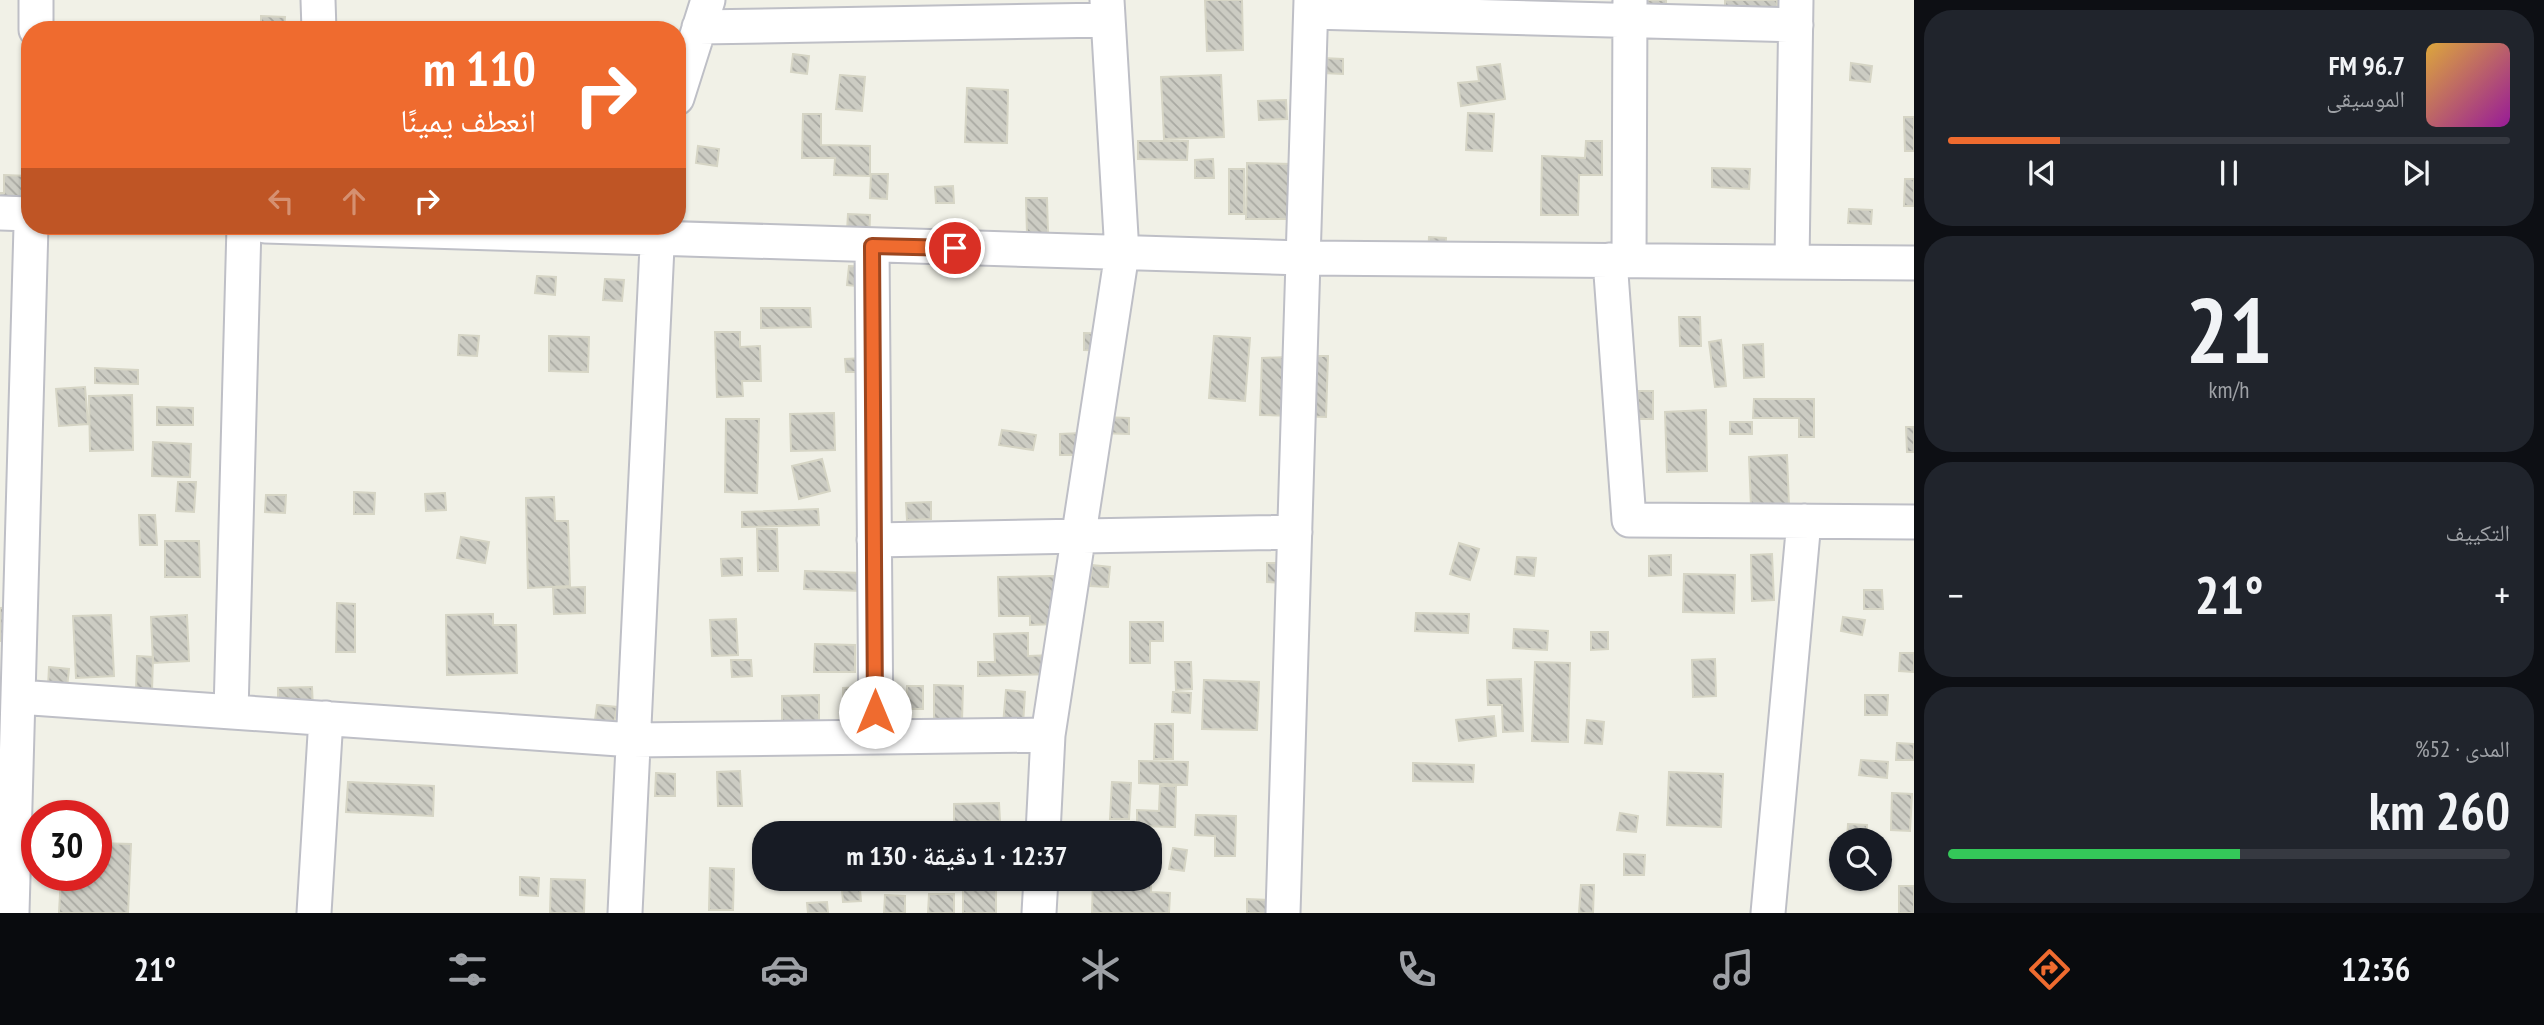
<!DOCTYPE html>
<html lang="ar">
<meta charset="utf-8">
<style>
body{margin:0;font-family:"PT Sans Narrow","Noto Naskh Arabic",sans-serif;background:#20242c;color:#f1f3f6;direction:rtl;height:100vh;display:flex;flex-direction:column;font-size:26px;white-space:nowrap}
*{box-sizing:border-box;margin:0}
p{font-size:23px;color:#9ea1a6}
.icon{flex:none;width:38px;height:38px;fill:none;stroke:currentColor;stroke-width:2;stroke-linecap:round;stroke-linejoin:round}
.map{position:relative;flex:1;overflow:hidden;direction:ltr}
.details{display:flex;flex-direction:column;gap:10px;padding:10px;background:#0d0f14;width:630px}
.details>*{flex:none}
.hud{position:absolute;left:21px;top:21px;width:665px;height:214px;border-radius:28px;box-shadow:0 2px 5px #0004;direction:rtl;background:#ef6b2f;color:#fff;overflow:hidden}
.buttons{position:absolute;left:1829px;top:828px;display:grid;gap:14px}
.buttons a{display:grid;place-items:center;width:63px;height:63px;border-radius:50%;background:#171b24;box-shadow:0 2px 5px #0004;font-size:35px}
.speed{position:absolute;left:21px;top:800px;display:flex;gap:14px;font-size:35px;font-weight:700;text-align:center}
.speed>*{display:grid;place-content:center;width:91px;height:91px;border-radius:50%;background:#171b24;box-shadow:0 2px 5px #0004;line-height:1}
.speed .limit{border:10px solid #d22;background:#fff;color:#111}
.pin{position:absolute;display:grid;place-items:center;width:60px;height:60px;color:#fff;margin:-30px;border:4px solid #fff;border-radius:50%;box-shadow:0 2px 7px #0007}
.me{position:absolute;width:77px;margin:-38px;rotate:0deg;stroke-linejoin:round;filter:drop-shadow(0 0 5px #0008)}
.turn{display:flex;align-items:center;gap:24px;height:147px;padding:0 35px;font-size:32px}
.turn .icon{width:91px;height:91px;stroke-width:2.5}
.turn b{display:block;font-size:49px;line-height:60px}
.lanes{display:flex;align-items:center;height:66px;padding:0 35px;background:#0003;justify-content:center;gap:35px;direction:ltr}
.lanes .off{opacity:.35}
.big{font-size:52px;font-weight:800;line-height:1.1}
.details .card{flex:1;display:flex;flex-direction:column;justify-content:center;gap:10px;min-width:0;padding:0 24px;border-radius:28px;background:#20242c}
.details .dial{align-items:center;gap:0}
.dial b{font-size:91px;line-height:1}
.song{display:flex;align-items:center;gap:21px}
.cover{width:84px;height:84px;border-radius:10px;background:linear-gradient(135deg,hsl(40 70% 55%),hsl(300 70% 35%))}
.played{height:7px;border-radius:4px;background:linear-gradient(90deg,#ef6b2f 20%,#363941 20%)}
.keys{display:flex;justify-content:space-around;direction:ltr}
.heat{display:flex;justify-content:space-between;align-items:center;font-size:38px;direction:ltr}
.charge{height:10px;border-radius:5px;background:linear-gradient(90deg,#34c759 52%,#363941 0)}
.trip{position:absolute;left:752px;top:821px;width:410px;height:70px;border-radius:28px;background:#171b24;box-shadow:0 2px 5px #0004;font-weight:800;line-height:70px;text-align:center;direction:rtl}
.menu{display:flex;height:112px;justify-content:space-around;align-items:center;background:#090b0e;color:#9ea1a6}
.menu .icon{width:49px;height:49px}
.menu .on{color:#ef6b2f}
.menu b{font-size:32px;color:#f1f3f6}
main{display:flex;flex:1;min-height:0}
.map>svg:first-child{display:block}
.building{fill:url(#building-back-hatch);stroke:#d6d5c5;stroke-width:2}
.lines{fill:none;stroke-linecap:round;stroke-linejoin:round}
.street-casing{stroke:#bebfc6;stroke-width:37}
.street{stroke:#fff;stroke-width:33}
.route-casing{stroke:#9b461f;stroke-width:18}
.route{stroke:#ef6b2f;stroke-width:12}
</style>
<main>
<section class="details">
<div class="card">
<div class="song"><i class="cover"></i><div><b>96.7 FM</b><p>الموسيقى</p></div></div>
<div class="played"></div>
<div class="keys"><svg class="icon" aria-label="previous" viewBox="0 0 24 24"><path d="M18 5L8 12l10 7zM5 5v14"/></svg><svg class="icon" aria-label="pause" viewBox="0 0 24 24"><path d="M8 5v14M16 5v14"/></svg><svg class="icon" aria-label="next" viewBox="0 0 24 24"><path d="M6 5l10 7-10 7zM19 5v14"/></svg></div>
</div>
<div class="card dial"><b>21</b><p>km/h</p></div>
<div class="card"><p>التكييف</p>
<div class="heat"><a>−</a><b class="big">21°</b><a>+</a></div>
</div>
<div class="card"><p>المدى · 52%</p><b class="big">260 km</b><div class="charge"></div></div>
</section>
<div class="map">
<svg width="1914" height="913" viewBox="0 0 1914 913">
<defs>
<pattern id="building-back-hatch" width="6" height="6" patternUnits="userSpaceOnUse" patternTransform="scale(1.75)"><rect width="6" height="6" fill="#ccccc3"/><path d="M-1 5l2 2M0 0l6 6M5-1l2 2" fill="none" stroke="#a9a9a2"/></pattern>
</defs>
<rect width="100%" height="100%" fill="#f1f1e7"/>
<path class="building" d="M1205,0H1242L1243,50L1207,51Z
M1646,0H1666V12H1646Z
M1725,0H1777L1778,17L1725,18Z
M261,16L285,17L284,30H261Z
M793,54L809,56L807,74L791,72Z
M1322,58L1343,59V74L1322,73Z
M1851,63L1872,66L1870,82L1850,80Z
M1500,64L1505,99L1461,106L1458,83L1479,81L1477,67Z
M840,75L865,77L862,111L836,109Z
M1221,75L1224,137L1164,139L1161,77Z
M967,88L1008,90L1007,143L965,142Z
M1286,100L1287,119L1259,120L1258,101Z
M1468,113L1494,114L1492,151L1466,150Z
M803,114H821V145L870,146V176L834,175L835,158H802Z
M1904,117H1914V151H1905Z
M1138,141H1188L1187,160L1138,159Z
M1586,141H1602V175H1579L1578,215H1541L1542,156L1585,158Z
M698,146L719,149L717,166L696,163Z
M1213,159L1214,178H1195V160Z
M1247,163L1293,164L1292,219H1246Z
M1712,168L1750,169L1749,189L1712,187Z
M1229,169H1244V214H1229Z
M871,174H888L887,199L870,198Z
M4,175L30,176V220L0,219V193H4Z
M1905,179H1914V206H1904Z
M953,186L954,203H936L935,187Z
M1026,198H1047L1048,233L1027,234Z
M1849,209L1872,210L1871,224L1848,223Z
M848,214L870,215L869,249L846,248Z
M1429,237L1446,238L1445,260L1428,259Z
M954,252L969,253L968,273L953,272Z
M849,266L869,267L868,287L847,285Z
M537,276L556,277L555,295L535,293Z
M605,279L624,280L622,301L603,300Z
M761,308H810L811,327L761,328Z
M1679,317H1700L1701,346H1680Z
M715,332H740V347L760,346L761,381H742L743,396L717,397Z
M1084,333L1117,334V351L1084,350Z
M459,335L479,336L477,356L458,355Z
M549,336L589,337L588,372L549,371Z
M1214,336L1250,338L1245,401L1209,398Z
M1721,340L1726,386L1715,387L1709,342Z
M1763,344L1764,377L1744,378L1743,345Z
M1315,356H1328L1326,417L1260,415L1262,358Z
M865,358V372H846L845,359Z
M95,368L138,370V384L95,383Z
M85,387L88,424L59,426L56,389Z
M1638,391H1653V419H1638Z
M132,395L133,450L90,451L89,396Z
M1754,399H1814V437H1799V418H1753Z
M157,407L193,408V425H157Z
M1706,410L1707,471L1667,472L1665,412Z
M834,413L835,450L791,451L790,414Z
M1099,417L1129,418V434L1098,433Z
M726,419H759L757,493L725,492Z
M1730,422H1752V434H1730Z
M1906,427H1914V452H1907Z
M1002,430L1036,435L1033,450L999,445Z
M1082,433V455H1060V434Z
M153,442L191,444L190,477L152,476Z
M1787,455L1789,506L1751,507L1749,457Z
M822,459L830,491L799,499L792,466Z
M178,482H196L194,512L176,511Z
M354,492L375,493L374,514H354Z
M445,493L446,510L426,511L425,494Z
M266,495H286L285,513L265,512Z
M554,497L555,521H568L570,586L528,588L526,498Z
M931,502V519L907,520L906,503Z
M818,509L819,525L742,527V512Z
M139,515H155L157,545H140Z
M757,529H777L778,571H758Z
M461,537L489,542L485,563L457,558Z
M165,541H199L200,577H165Z
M1459,543L1479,549L1470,580L1450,574Z
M1772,554L1774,600L1752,601L1751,555Z
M1671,555V575L1649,576V556Z
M1517,557L1536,558L1534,576L1515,574Z
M742,558V575L722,576L721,559Z
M1267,563H1287L1286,583L1267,582Z
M1092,565L1110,567L1108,587L1090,586Z
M805,571L862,573V591L804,589Z
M1684,574L1735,575L1734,613L1683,612Z
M1054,576L1055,624L1030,625V616H999L998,577Z
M585,587V613L554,614L553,588Z
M1864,590H1882L1883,609H1864Z
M337,603L355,604V652H336Z
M0,608H4V641H0Z
M1416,613L1469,614L1468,633L1415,631Z
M493,614V625H516L517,673L447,675L446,615Z
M111,615L114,676L76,678L73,616Z
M187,615L189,661L153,663L151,617Z
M1843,617L1865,620L1862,635L1841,631Z
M736,619L738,655L712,656L710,620Z
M1130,622H1163V641H1150V663H1130Z
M1514,629L1548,631L1547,650L1513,648Z
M1591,632H1608V649L1591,650Z
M1028,633V656L1053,655L1054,674L978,676V662H995L994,634Z
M815,644L855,645V672H814Z
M1900,653H1914V672L1899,671Z
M137,656L153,657L152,692H136Z
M1715,659L1716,696L1693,697L1692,660Z
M731,660H751L752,676L732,677Z
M1175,662H1191L1192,689L1176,690Z
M1535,662L1570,663L1568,742L1532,741Z
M49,667L69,669L67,688L48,687Z
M1521,679L1523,731L1503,732L1502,705H1488L1487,680Z
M1204,680L1259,682L1257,730L1202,729Z
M934,685L963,686L962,721L934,720Z
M907,686H923V709H907Z
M312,687L313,709L278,710V688Z
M866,687L867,724L844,726L843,688Z
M1006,690L1025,692L1023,726L1003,725Z
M1173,692L1191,693L1190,713L1172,712Z
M819,695V727H782V696Z
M1865,695H1888L1887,715H1865Z
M597,705L617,707L614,723L595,720Z
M1494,716L1496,736L1459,741L1456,720Z
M1587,720L1604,722L1602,744L1585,743Z
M1155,724H1173V759H1154Z
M1897,743L1914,744V760H1896Z
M1861,760L1888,762L1887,778L1859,775Z
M1139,761L1188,762L1187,785L1139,783Z
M1413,763L1474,765L1473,782L1413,781Z
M740,771L742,806H718L717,772Z
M1669,772L1723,774L1721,827L1667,825Z
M656,773L675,774V796H655Z
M348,782L434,786L433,816L346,812Z
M1112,782L1131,783L1129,819H1110Z
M1160,786H1176L1175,827L1137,826V810L1159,811Z
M1892,793L1912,794L1910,831L1891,830Z
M999,803L1000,821L954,822V804Z
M1620,813L1638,816L1636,832L1617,830Z
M1196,815L1236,816L1235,856H1215V836L1195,835Z
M1848,824L1867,825L1866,840H1847Z
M96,843L131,844L128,913H59L61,875H96Z
M1173,848L1187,850L1184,871L1169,869Z
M1624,854L1645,855L1644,875H1624Z
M1150,858L1151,892L1170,893L1169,913H1092L1093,878H1150Z
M710,868L734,869L733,910H709Z
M520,877L539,878L538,896L520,895Z
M841,878H859L861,901L843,902Z
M551,879L585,880L584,913H550Z
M963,879H996V913H963Z
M1581,885H1594L1593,913H1579Z
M1899,886H1914V913H1899Z
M929,894H954V913H928Z
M885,895L905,896V913H884Z
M1247,899L1269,900L1268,913H1247Z
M827,902L828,913H808L807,903Z"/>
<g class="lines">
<g class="street-casing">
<path id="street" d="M318,0L319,30
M1311,12L1796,25
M699,27L1108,20
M36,30V0
M677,98L708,0
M0,213L30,214
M265,226L1303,258L1914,263
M872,246L876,737
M1610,260L1629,520L1914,522
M1629,260L1630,0
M1792,262L1796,0
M874,540L1295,532
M18,697L633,740L1048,735
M231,712L244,226
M1043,833L1048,735L1122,253L1107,0
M12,913L31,226
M314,913L326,718
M625,913L658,226
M1039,913L1041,878
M1283,913L1311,0
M1768,913L1804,521"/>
</g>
<use href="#street" class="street"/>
</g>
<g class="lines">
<g class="route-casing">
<path id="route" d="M875,712L872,246L955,248"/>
</g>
<use href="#route" class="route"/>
</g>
</svg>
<div class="buttons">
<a><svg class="icon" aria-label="search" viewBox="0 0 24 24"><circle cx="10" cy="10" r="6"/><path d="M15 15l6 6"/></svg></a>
</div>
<div class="speed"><div class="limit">30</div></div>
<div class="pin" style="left:955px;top:248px;background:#d93025"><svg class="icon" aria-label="arrive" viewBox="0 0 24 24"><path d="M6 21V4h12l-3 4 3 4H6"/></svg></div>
<svg class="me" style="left:875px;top:712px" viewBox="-20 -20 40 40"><circle r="19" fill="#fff"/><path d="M0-13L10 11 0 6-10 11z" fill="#ef6b2f"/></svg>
<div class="trip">12:37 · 1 دقيقة · 130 m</div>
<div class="hud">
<div class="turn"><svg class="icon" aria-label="right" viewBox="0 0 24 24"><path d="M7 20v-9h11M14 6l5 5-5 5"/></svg><div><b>110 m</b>انعطف يمينًا</div></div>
<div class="lanes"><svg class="icon off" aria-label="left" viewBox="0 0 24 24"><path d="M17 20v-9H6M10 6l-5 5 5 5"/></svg><svg class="icon off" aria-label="ahead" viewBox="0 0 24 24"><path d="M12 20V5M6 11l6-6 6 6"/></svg><svg class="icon" aria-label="right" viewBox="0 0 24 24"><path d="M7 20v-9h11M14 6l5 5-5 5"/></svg></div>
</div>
</div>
</main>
<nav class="menu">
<b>12:36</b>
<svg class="icon on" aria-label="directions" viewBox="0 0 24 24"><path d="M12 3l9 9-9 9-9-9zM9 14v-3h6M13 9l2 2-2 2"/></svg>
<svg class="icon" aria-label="music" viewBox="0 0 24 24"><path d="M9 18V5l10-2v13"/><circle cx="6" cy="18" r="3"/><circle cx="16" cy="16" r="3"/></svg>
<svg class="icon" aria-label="phone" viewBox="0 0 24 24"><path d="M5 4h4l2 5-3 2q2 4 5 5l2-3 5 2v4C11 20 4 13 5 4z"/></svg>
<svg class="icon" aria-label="climate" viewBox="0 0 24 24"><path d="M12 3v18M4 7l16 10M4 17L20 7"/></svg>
<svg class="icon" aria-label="car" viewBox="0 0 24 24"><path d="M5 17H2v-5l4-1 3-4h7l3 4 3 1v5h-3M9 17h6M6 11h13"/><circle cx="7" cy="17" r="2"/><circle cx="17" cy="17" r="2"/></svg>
<svg class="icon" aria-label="filters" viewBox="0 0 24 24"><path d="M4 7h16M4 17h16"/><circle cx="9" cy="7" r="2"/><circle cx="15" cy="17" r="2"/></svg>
<b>21°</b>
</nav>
